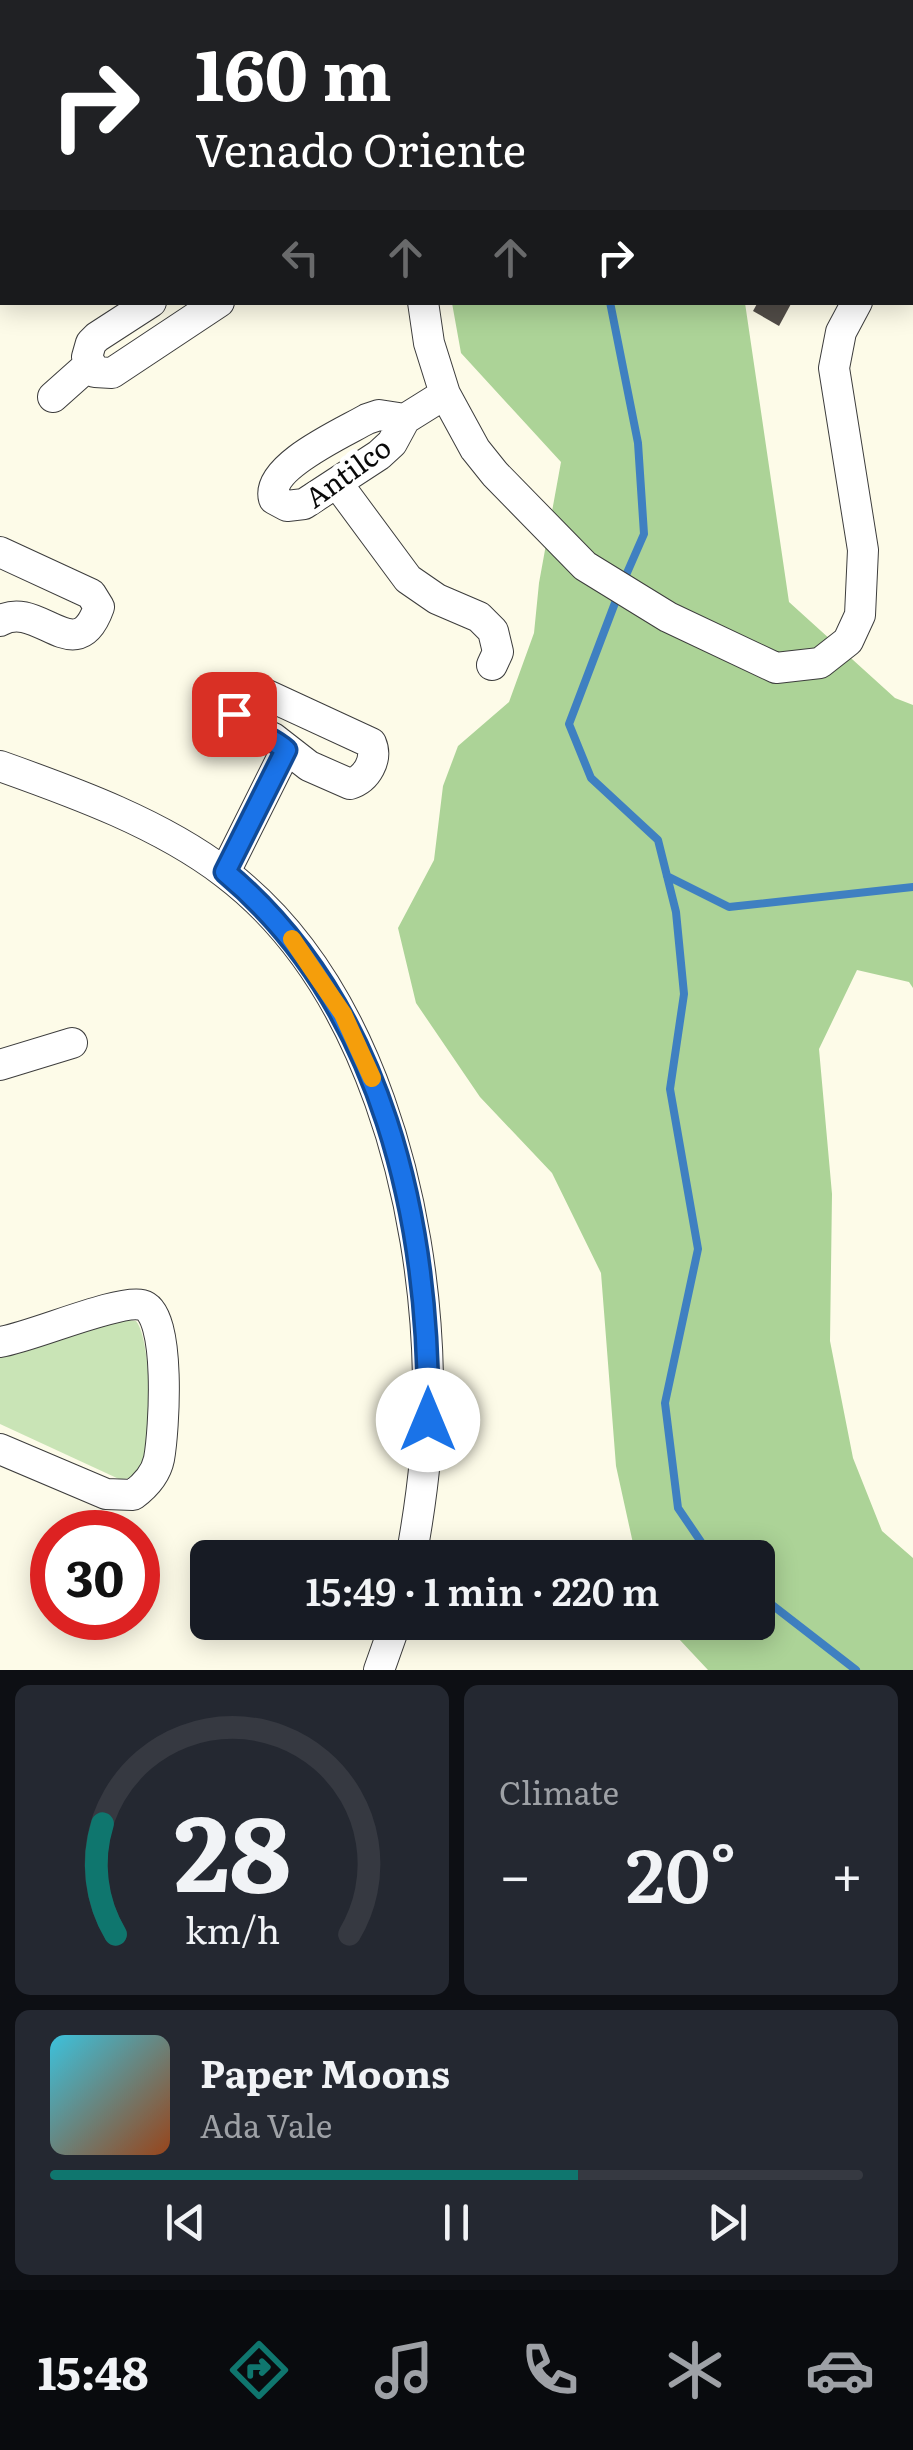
<!DOCTYPE html>
<meta charset="utf-8">
<style>
body{margin:0;font-family:Literata,serif;background:#242831;color:#f1f3f6;height:100vh;display:flex;flex-direction:column;font-size:38px;white-space:nowrap}
*{box-sizing:border-box;margin:0}
p{font-size:32px;color:#9ea1a6}
.icon{flex:none;width:55px;height:55px;fill:none;stroke:currentColor;stroke-width:2;stroke-linecap:round;stroke-linejoin:round}
.map{position:relative;height:1670px;overflow:hidden}
.side{display:flex;flex-direction:column;gap:15px;padding:15px;background:#0d0f14;flex:1}
.side>*{flex:none}
.hud{position:absolute;left:0px;top:0px;width:915px;height:305px;box-shadow:0 5px 25px #0003;background:#202124;color:#fff;overflow:hidden}
.speed{position:absolute;left:30px;top:1510px;display:flex;gap:20px;font-size:50px;font-weight:700;text-align:center}
.speed>*{display:grid;place-content:center;width:130px;height:130px;border-radius:50%;background:#171b24;box-shadow:0 5px 25px #0003;line-height:1}
.speed .limit{border:15px solid #d22;background:#fff;color:#111}
.pin{position:absolute;display:grid;place-items:center;width:85px;height:85px;color:#fff;margin:-42px;border-radius:20px;box-shadow:0 5px 15px #0006}
.me{position:absolute;width:110px;margin:-55px;rotate:0deg;stroke-linejoin:round;filter:drop-shadow(0 0 8px #0008)}
.turn{display:flex;align-items:center;gap:35px;height:210px;padding:0 30px;font-size:45px}
.turn .icon{width:130px;height:130px;stroke-width:2.5}
.turn b{display:block;font-size:70px;line-height:85px}
.lanes{display:flex;align-items:center;height:95px;padding:0 30px;background:#0003;justify-content:center;gap:50px;direction:ltr}
.lanes .off{opacity:.35}
.big{font-size:75px;font-weight:600;line-height:1.1}
.side .tile{flex:1;display:flex;flex-direction:column;justify-content:center;gap:15px;min-width:0;padding:0 35px;border-radius:15px;background:#242831}
.side .dial{align-items:center;gap:0}
.dial svg{height:260px;overflow:visible;fill:none;stroke:#363941;stroke-width:7;stroke-linecap:round;text-anchor:middle}
.dial text{fill:#f1f3f6;stroke:none}
.song{display:flex;align-items:center;gap:30px}
.cover{width:120px;height:120px;border-radius:15px;background:linear-gradient(135deg,hsl(190 70% 55%),hsl(20 70% 35%))}
.played{height:10px;border-radius:5px;background:linear-gradient(90deg,#0f766e 65%,#363941 65%)}
.keys{display:flex;justify-content:space-around;direction:ltr}
.heat{display:flex;justify-content:space-between;align-items:center;font-size:55px;direction:ltr}
.side .tiles{flex:1;display:grid;gap:15px;grid-template-columns:1fr 1fr}
.tile:last-child{grid-column:span 2}
.trip{position:absolute;left:190px;top:1540px;width:585px;height:100px;border-radius:15px;background:#171b24;box-shadow:0 5px 25px #0003;font-weight:600;line-height:100px;text-align:center}
.dock{display:flex;height:160px;justify-content:space-around;align-items:center;background:#090b0e;color:#9ea1a6}
.dock .icon{width:70px;height:70px}
.dock .on{color:#0f766e}
.dock b{font-size:45px;color:#f1f3f6}
.map>svg:first-child{display:block}
.green{fill:#c9e4b6}
.forest{fill:#acd397}
.lines{fill:none;stroke-linecap:round;stroke-linejoin:round}
.stream{stroke:#3f80c1;stroke-width:8}
.building{fill:#514c47}
.minor-casing{stroke:#3d3d3d;stroke-width:32}
.minor{stroke:#fff;stroke-width:30}
.route-casing{stroke:#114b97;stroke-width:25}
.route{stroke:#1a73e8;stroke-width:18}
.slow{stroke:#f59e0b;stroke-width:18}
.labels{text-anchor:middle;dominant-baseline:central;stroke-width:10;stroke-linejoin:round;paint-order:stroke}
.street-label{font-size:28px;fill:#0a0a0a;stroke:#fff}
</style>
<div class="map">
<svg width="913" height="1670" viewBox="0 0 913 1670">
<rect width="100%" height="100%" fill="#fdfbe8"/>
<path class="green" d="M122,1319L136,1321C152,1340 154,1449 140,1470C134,1478 128,1479 119,1479L0,1424V1356L27,1351Z"/>
<path class="forest" d="M388,0H790L389,2Z
M452,303H745L789,602L895,698L913,705V988L909,982L857,970L819,1049L832,1194L830,1341L853,1458L882,1531L913,1558V1670H708L664,1623L758,1622V1558L636,1557L616,1466L601,1273L552,1173L480,1097L416,1003L398,928L434,860L443,786L458,746L509,702L534,633L539,583L561,462L461,353Z"/>
<g class="lines">
<path class="stream" d="M594,0V2
M610,302L638,443L644,534L623,582
M618,595L569,724L591,778L658,840L676,912L684,994L670,1089L698,1249L665,1403L678,1508L712,1558
M667,876L729,907L913,887
M758,1594L856,1670"/>
</g>
<path class="building" d="M758,302H792L779,326L753,311Z"/>
<g class="lines">
<g class="minor-casing">
<path id="minor" d="M326,0L328,2
M255,2L258,0
M0,174L2,172
M912,263H913
M151,302L97,337L91,343L87,357L95,372L112,373L219,302
M423,302L429,343L445,394L475,449L495,474L585,566L668,617L776,668L820,663L848,641L860,615L863,550L834,368L841,332L857,302
M53,397L90,364
M405,419L379,415L367,419C343,433 265,467 274,499L287,506L304,504L379,455L392,443L405,419L445,394
M337,483L408,579L437,599L479,617L493,631L498,652L492,665
M0,552L91,594L99,607C76,672 38,598 0,621
M252,688L371,743C378,759 367,779 350,784L309,766L273,738L239,722L234,709L244,691Z
M0,766C76,793 161,824 225,873C370,983 425,1203 428,1377C430,1438 422,1498 411,1558
M225,872L286,750
M0,1065L72,1043
M0,1342C32,1337 118,1299 142,1305C172,1312 164,1432 159,1459C156,1474 145,1486 133,1495L106,1494L0,1449
M379,1670L396,1622"/>
</g>
<use href="#minor" class="minor"/>
</g>
<g class="lines">
<g class="route-casing">
<path id="route" d="M234,714C245,730 271,736 286,750L225,872C384,1005 430,1222 428,1420"/>
</g>
<use href="#route" class="route"/>
<path class="slow" d="M292,939L343,1014L372,1078"/>
</g>
<g class="labels">
<g class="street-label">
<text transform="translate(347 471) rotate(-36)">Antilco</text>
</g>
</g>
</svg>
<div class="speed"><div class="limit">30</div></div>
<div class="pin" style="left:234px;top:714px;background:#d93025"><svg class="icon" aria-label="arrive" viewBox="0 0 24 24"><path d="M6 21V4h12l-3 4 3 4H6"/></svg></div>
<svg class="me" style="left:428px;top:1420px" viewBox="-20 -20 40 40"><circle r="19" fill="#fff"/><path d="M0-13L10 11 0 6-10 11z" fill="#1a73e8"/></svg>
<div class="trip">15:49 · 1 min · 220 m</div>
<div class="hud">
<div class="turn"><svg class="icon" aria-label="right" viewBox="0 0 24 24"><path d="M7 20v-9h11M14 6l5 5-5 5"/></svg><div><b>160 m</b>Venado Oriente</div></div>
<div class="lanes"><svg class="icon off" aria-label="left" viewBox="0 0 24 24"><path d="M17 20v-9H6M10 6l-5 5 5 5"/></svg><svg class="icon off" aria-label="ahead" viewBox="0 0 24 24"><path d="M12 20V5M6 11l6-6 6 6"/></svg><svg class="icon off" aria-label="ahead" viewBox="0 0 24 24"><path d="M12 20V5M6 11l6-6 6 6"/></svg><svg class="icon" aria-label="right" viewBox="0 0 24 24"><path d="M7 20v-9h11M14 6l5 5-5 5"/></svg></div>
</div>
</div>
<section class="side">
<div class="tiles">
<div class="tile dial"><svg viewBox="0 0 100 80">
<path d="M14 69A42 42 0 1 1 86 69"/>
<path d="M14 69A42 42 0 0 1 10 35" stroke="#0f766e"/>
<text x="50" y="56" font-size="32" font-weight="700">28</text>
<text x="50" y="72" font-size="11">km/h</text>
</svg></div>
<div class="tile"><p>Climate</p>
<div class="heat"><a>−</a><b class="big">20°</b><a>+</a></div>
</div>
<div class="tile">
<div class="song"><i class="cover"></i><div><b>Paper Moons</b><p>Ada Vale</p></div></div>
<div class="played"></div>
<div class="keys"><svg class="icon" aria-label="previous" viewBox="0 0 24 24"><path d="M18 5L8 12l10 7zM5 5v14"/></svg><svg class="icon" aria-label="pause" viewBox="0 0 24 24"><path d="M8 5v14M16 5v14"/></svg><svg class="icon" aria-label="next" viewBox="0 0 24 24"><path d="M6 5l10 7-10 7zM19 5v14"/></svg></div>
</div>
</div>
</section>
<nav class="dock">
<b>15:48</b>
<svg class="icon on" aria-label="directions" viewBox="0 0 24 24"><path d="M12 3l9 9-9 9-9-9zM9 14v-3h6M13 9l2 2-2 2"/></svg>
<svg class="icon" aria-label="music" viewBox="0 0 24 24"><path d="M9 18V5l10-2v13"/><circle cx="6" cy="18" r="3"/><circle cx="16" cy="16" r="3"/></svg>
<svg class="icon" aria-label="phone" viewBox="0 0 24 24"><path d="M5 4h4l2 5-3 2q2 4 5 5l2-3 5 2v4C11 20 4 13 5 4z"/></svg>
<svg class="icon" aria-label="climate" viewBox="0 0 24 24"><path d="M12 3v18M4 7l16 10M4 17L20 7"/></svg>
<svg class="icon" aria-label="car" viewBox="0 0 24 24"><path d="M5 17H2v-5l4-1 3-4h7l3 4 3 1v5h-3M9 17h6M6 11h13"/><circle cx="7" cy="17" r="2"/><circle cx="17" cy="17" r="2"/></svg>
</nav>
